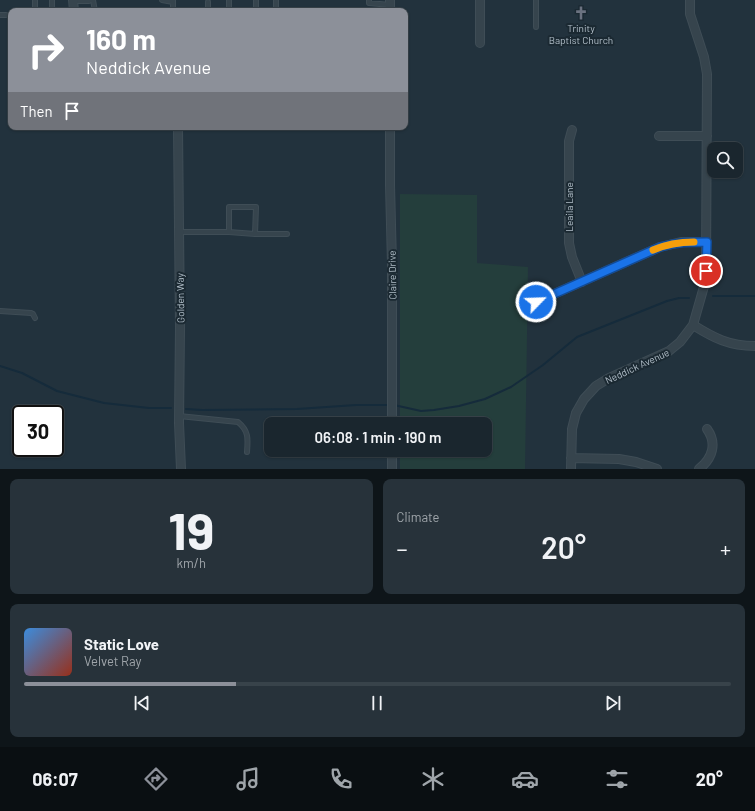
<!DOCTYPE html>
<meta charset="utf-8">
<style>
body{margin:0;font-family:Barlow,sans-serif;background:#27323a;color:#f1f3f6;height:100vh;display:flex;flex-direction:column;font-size:15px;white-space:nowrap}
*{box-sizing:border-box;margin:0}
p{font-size:13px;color:#9fa5aa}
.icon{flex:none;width:22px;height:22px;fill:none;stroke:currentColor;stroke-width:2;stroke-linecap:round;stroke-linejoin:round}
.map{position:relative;height:469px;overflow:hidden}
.sheet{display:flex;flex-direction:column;gap:10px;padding:10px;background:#0e1519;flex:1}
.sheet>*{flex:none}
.guide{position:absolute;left:8px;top:8px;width:400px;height:122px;border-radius:8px;box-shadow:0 1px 3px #0004,0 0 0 1px #38434a;background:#8c9099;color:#fff;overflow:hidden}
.fabs{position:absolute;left:707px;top:142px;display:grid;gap:8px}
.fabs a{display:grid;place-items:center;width:36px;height:36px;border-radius:8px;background:#1a262e;box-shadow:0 1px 3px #0004,0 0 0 1px #38434a;font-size:20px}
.speed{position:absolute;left:12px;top:405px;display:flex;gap:8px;font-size:20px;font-weight:700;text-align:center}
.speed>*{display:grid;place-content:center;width:52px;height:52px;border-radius:50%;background:#1a262e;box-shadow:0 1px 3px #0004,0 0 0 1px #38434a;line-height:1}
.speed .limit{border:2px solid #111;border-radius:6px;background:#fff;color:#111}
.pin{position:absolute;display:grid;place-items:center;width:34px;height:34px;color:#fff;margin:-17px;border:2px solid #fff;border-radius:50%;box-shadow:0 1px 4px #0007}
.me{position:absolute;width:44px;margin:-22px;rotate:66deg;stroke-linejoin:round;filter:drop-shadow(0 0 3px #0008)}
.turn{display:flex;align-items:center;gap:14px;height:84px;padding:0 12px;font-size:18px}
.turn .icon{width:52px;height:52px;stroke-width:2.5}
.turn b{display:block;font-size:28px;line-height:34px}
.then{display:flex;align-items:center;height:38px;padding:0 12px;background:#0003;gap:8px;font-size:15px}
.big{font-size:30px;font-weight:600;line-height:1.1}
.sheet .widget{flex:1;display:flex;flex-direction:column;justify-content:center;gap:6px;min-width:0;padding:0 14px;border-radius:8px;background:#27323a}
.sheet .dial{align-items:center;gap:0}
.dial b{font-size:52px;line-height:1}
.song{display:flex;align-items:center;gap:12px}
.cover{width:48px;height:48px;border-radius:6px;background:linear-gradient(135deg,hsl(210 70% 55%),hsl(10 70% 35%))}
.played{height:4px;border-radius:2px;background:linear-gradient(90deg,#8c9099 30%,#38434a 30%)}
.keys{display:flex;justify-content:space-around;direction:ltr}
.heat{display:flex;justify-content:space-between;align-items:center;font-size:22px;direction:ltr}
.sheet .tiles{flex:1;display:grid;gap:10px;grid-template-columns:1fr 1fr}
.widget:last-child{grid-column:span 2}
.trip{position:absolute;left:264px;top:417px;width:228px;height:40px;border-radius:8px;background:#1a262e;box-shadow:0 1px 3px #0004,0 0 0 1px #38434a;font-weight:600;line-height:40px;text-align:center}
.dock{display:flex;height:64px;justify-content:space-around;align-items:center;background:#0a0f12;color:#9fa5aa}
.dock .icon{width:28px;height:28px}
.dock .selected{color:#8c9099}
.dock b{font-size:18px;color:#f1f3f6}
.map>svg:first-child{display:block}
.green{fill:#243e3c}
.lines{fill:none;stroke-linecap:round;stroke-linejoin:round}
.stream{stroke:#152b3b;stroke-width:2}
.lane-casing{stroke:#3f4d56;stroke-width:6}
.street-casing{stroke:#3f4d56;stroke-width:10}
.lane{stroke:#36444d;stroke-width:4}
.street{stroke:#36444d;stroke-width:8}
.route-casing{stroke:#114b97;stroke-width:10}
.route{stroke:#1a73e8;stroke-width:7}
.slow{stroke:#f59e0b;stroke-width:7}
.labels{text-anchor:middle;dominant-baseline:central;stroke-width:4;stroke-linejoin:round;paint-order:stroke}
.poi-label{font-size:10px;fill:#b1bec8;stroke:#1b2932}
.street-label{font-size:10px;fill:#b1bec8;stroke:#1b2932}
</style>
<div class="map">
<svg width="755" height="469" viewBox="0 0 755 469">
<rect width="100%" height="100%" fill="#22323d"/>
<path class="green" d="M400,194L477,195V263L528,267L525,469H400V450H485V424H400Z"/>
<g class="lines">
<path class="stream" d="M713,296H755
M0,366L22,373L57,391L104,403L149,408H171
M394,405L421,411L434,410L459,406L485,399L511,387L543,365L577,337L667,301L679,298H689
M186,409L202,410L297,409L356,405H388"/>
<g class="lane-casing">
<path id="lane" d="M52,0V11
M93,0L95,11
M162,0L173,2
M173,0V11
M256,0V11
M276,0V11
M369,0V3L390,5
M73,1H89L90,0
M208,2V11
M35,11V0
M229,11V0
M0,15H6
M536,27V0
M179,232H229V207H256L255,234L229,232
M255,234H287
M0,311L31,313L33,314L35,318
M179,416L238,422C249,431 248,439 247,452"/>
</g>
<g class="street-casing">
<path id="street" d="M73,0L74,11
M390,0V11
M480,43V0
M178,127L180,327L179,423L181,469
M390,127V185L392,264V424
M572,130L569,141V243L572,257L582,282
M659,136H707
M536,302L660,247L681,242H707
M693,325C714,338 729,346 755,346
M571,458L619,459L636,462L657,469
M392,469V450
M571,469L572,429L576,413L584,399L596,386L609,378L669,351L680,342L693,325L705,283L706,271L707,74L704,57L690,14V0
M699,469C713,458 717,443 707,429"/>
</g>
<use href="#lane" class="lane"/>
<use href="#street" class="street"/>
</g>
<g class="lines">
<g class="route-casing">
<path id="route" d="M536,302L660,247C678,242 689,242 707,242L706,271"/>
</g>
<use href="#route" class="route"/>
<path class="slow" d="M653,250C667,244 679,242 694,242"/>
</g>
<defs>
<g id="church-bare" transform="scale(1.08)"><path d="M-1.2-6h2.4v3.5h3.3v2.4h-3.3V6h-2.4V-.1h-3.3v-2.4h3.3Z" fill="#6b7280" stroke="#1b2932" stroke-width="2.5" paint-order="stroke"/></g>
</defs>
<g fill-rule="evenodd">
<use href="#church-bare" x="581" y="13"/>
</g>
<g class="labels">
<g class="poi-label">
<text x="581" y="28">Trinity<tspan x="581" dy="12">Baptist Church</tspan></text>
</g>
<g class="street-label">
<text transform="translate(569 207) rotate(-90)">Leaila Lane</text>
<text transform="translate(392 275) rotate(-91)">Claire Drive</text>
<text transform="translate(180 298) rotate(-91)">Golden Way</text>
<text transform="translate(637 366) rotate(-25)">Neddick Avenue</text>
</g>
</g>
</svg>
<div class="fabs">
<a><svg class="icon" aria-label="search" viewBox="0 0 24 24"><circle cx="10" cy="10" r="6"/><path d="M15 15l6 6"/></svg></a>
</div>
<div class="speed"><div class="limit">30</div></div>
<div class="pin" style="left:706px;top:271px;background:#d93025"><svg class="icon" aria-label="arrive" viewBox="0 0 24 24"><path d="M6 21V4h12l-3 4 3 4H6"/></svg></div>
<svg class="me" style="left:536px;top:302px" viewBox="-20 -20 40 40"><circle r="17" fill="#1a73e8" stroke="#fff" stroke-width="3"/><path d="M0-11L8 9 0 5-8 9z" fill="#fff"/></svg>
<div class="trip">06:08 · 1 min · 190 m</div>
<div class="guide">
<div class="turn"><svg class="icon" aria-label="right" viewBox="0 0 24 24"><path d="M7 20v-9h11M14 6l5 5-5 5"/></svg><div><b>160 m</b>Neddick Avenue</div></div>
<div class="then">Then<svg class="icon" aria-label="arrive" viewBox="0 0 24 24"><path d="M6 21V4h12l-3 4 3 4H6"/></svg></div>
</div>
</div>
<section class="sheet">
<div class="tiles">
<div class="widget dial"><b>19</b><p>km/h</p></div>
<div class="widget"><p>Climate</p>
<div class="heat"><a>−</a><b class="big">20°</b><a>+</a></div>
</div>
<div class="widget">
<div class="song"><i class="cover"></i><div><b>Static Love</b><p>Velvet Ray</p></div></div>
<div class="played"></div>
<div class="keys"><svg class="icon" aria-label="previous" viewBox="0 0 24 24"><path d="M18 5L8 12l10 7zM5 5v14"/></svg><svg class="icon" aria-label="pause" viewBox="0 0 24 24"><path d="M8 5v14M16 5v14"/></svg><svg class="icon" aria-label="next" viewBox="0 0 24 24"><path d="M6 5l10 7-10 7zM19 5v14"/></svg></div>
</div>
</div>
</section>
<nav class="dock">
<b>06:07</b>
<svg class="icon selected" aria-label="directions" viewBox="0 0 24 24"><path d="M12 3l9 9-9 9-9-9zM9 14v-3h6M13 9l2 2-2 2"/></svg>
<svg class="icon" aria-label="music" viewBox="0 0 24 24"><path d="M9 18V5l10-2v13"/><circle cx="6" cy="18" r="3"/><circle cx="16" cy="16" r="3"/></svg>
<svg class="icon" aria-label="phone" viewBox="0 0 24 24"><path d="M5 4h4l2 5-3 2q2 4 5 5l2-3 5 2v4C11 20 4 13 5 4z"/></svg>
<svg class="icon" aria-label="climate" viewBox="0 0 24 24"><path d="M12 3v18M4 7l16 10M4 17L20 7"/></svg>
<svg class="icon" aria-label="car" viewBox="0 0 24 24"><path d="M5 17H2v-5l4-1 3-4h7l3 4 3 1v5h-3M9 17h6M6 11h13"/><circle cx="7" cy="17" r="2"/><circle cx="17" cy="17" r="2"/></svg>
<svg class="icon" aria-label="filters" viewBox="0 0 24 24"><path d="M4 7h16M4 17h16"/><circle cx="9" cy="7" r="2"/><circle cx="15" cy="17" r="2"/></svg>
<b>20°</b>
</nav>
